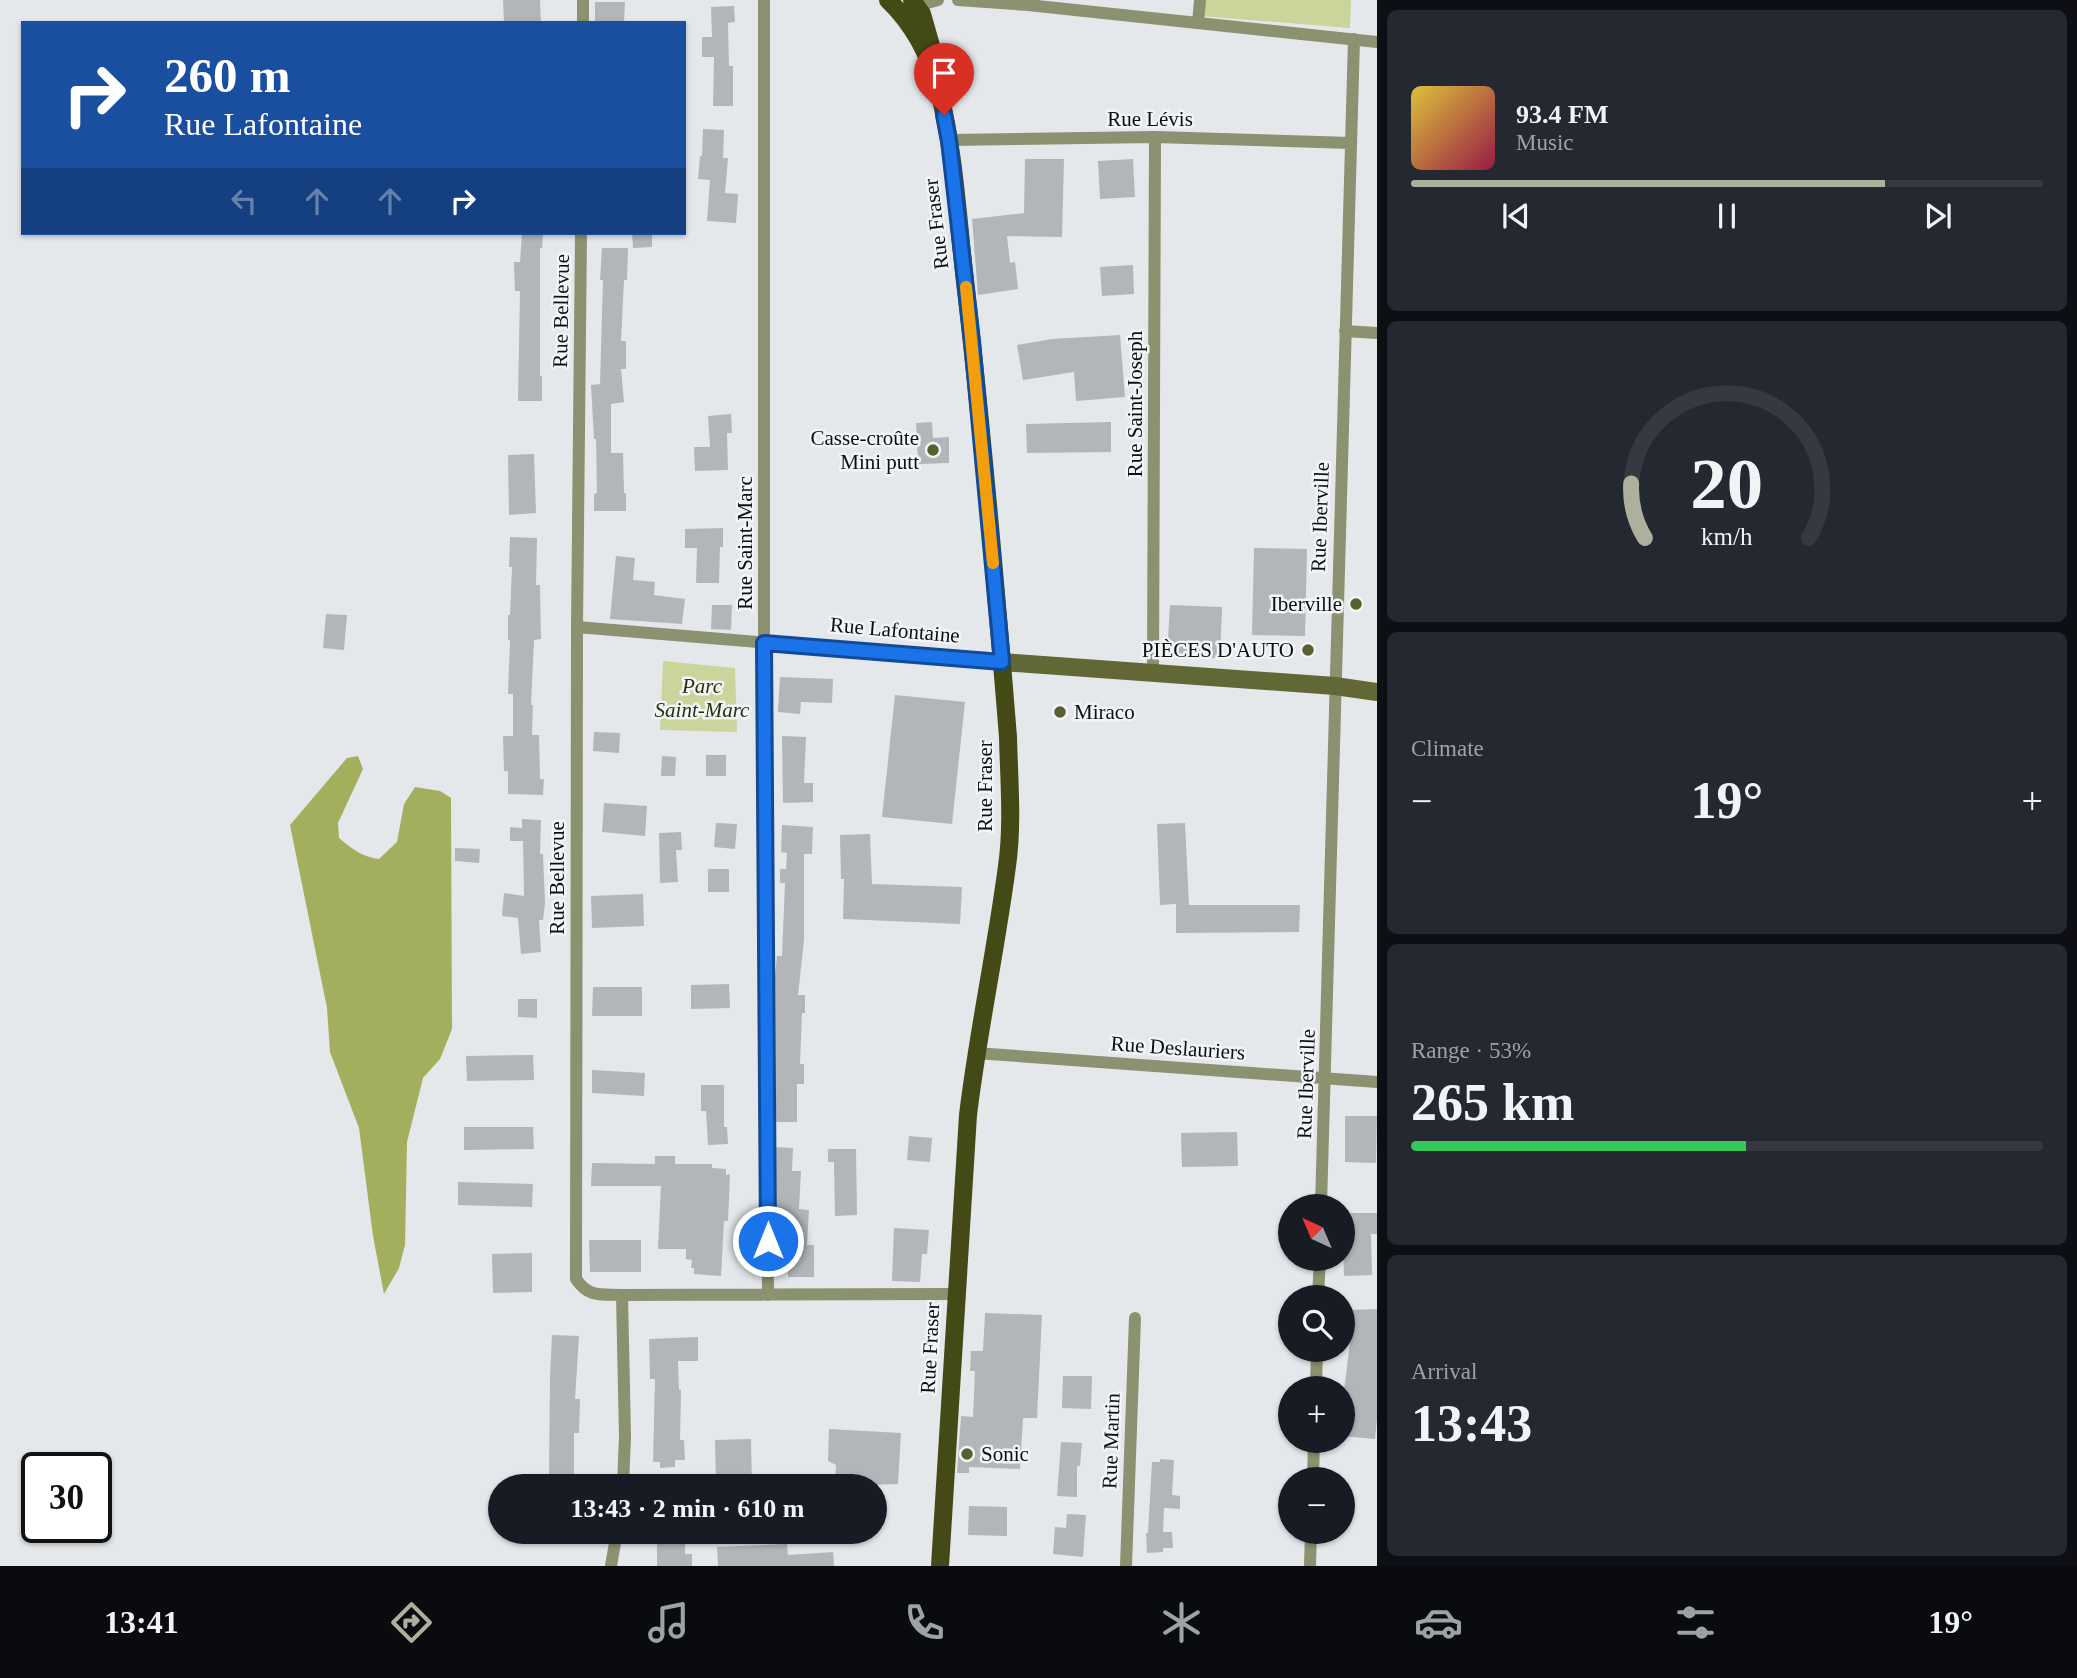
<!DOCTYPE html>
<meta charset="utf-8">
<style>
body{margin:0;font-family:"Times New Roman",serif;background:#242831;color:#f1f3f6;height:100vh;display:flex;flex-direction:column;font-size:26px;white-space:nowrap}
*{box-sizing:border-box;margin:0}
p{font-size:23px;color:#9ea1a6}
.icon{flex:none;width:38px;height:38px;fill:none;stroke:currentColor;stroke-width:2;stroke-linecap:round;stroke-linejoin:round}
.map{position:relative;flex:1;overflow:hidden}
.sheet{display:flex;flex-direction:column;gap:10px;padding:10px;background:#0d0f14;width:700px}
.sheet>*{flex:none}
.top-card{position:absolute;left:21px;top:21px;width:665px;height:214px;border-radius:0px;box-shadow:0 2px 5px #0004;background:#1a4fa0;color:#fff;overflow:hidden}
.needle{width:46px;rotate:316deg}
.tools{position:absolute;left:1278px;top:1194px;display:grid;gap:14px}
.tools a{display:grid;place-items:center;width:77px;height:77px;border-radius:50%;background:#171b24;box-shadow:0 2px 5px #0004;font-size:35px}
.speed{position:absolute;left:21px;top:1452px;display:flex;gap:14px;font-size:35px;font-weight:700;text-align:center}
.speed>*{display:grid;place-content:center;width:91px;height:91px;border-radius:50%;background:#171b24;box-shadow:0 2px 5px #0004;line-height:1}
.speed .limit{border:4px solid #111;border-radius:10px;background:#fff;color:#111}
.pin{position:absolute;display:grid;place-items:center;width:60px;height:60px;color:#fff;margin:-72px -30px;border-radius:50% 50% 50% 0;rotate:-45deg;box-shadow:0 0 7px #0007}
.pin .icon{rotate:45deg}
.me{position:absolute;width:77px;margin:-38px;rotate:0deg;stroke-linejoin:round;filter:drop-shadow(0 0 5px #0008)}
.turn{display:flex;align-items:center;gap:24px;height:147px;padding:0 28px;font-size:32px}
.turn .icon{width:91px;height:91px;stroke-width:2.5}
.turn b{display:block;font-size:49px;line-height:60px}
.lanes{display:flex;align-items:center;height:66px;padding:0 28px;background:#0003;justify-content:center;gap:35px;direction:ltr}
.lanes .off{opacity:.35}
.big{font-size:52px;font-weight:700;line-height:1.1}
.sheet .card{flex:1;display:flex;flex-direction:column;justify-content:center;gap:10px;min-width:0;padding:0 24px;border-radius:10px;background:#242831}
.sheet .dial{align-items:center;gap:0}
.dial svg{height:182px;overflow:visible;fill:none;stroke:#363941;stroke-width:7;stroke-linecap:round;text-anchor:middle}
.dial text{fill:#f1f3f6;stroke:none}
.song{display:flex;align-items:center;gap:21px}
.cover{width:84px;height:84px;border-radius:10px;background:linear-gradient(135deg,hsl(50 70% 55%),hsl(340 70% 35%))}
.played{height:7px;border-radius:4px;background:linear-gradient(90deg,#adb09c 75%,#363941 75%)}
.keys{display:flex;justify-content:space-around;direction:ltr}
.heat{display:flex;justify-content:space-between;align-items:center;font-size:38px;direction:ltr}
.charge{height:10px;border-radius:5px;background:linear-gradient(90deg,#34c759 53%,#363941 0)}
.trip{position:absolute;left:488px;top:1474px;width:399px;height:70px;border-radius:35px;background:#171b24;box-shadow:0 2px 5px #0004;font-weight:700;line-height:70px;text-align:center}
.tabs{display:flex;height:112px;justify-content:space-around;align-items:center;background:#090b0e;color:#9ea1a6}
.tabs .icon{width:49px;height:49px}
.tabs .selected{color:#adb09c}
.tabs b{font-size:32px;color:#f1f3f6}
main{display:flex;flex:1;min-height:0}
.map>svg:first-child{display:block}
.green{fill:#cbd49b}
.forest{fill:#a4af5d}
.building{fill:#b2b6b9}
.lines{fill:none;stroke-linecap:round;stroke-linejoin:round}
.minor{stroke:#8c916f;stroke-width:12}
.secondary{stroke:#616835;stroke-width:18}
.primary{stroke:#444a16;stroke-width:18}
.route-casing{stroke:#114b97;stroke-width:18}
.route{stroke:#1a73e8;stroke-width:12}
.slow{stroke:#f59e0b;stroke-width:12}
.poi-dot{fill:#595f2e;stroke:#f1f5f8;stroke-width:2.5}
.labels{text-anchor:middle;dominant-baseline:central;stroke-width:5;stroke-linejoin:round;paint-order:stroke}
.street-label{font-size:21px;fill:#0d0e0f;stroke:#f1f5f8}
.poi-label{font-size:21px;fill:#0d0e0f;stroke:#f1f5f8;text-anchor:end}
.park-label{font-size:21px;font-style:italic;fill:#2b300b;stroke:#f1f5f8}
</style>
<main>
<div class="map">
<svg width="1377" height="1566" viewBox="0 0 1377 1566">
<rect width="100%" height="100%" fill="#e4e8eb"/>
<path class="green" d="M1202,0H1351L1350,28L1201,16Z
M663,661L735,668L737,732L660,730Z"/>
<path class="forest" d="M358,756L363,769L338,823L339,838C352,849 363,857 379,859L397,842L404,804L415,787L440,791L451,798L452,1029L440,1059L423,1078L407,1142L405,1245L399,1268L384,1294L373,1236L359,1128L330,1052L327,1008L290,825L347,758Z"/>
<path class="building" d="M503,0H540L541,23H504Z
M595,2H625L624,23H595Z
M734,6L735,22L728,23L729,66H733V106H713L714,57H702V37H712L711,7Z
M703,129L724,130L723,158H728L725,193L738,194L736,223L707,221L710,180L698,179L700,156H702Z
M1025,159H1064L1062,237L1007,236L1010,263L1015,262L1018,289L978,295L972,219L1024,213Z
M1133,159L1135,197L1100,199L1098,161Z
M522,233H543L542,248H540V376H542V401H518L520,291H515L514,262H520Z
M632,233H652V247L633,248Z
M602,248H628L627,280H624L621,341H626V369H621L624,402L611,404V453H623L624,493H626V511H594V494L597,493L596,439H594L591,385L600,384L603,280H600Z
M1133,265L1134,294L1102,296L1100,267Z
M1120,335L1125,397L1076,401L1074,372L1023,380L1017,345L1052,339Z
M731,414L732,433H727L728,470L695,471L694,447H710L708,416Z
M932,422L933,438L949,437V463L918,464L916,423Z
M1111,422V452L1027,453L1026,424Z
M534,454L536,513L509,515L508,455Z
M723,528V547H720L719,583H696L697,548H685V529Z
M510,537L537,538L536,585H540L541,639L534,640L531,705H533L532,735H539L540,779H544L543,795L508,794V771H504L503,736H513V694H508L510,640H508V615H510L512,567H509Z
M1254,548L1307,549L1305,636L1252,635Z
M616,556L635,558L633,580L655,582L654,595L685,599L682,624L610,619Z
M712,605H732L731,630L711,629Z
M1170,605L1222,607L1220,658L1167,656Z
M326,614L347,615L344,650L323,648Z
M780,677L833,679L832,703L801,702L800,714L778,712Z
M895,695L965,702L952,824L882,817Z
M594,732L620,733L619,753L593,751Z
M782,736L806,737L804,783H813V802L783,803Z
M706,755H726V776H706Z
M662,756L676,757L675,776H661Z
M604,803L647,806L645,836L602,832Z
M522,819L541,820L540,854H543L545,903L543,920H539L541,952L521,954L518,918L502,916L504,893L524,896L523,841H510V827L522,828Z
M716,823L737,824L735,849L714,847Z
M1185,823L1189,905H1300L1299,932L1176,933V904L1160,905L1157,824Z
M782,825L813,827L812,854H804V940L798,995H805V1013H802L800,1064H804V1084H797V1122H776L775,975L777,956H782L785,883H780V869H786L787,853L781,852Z
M681,832L682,850H676L678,882L660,883L659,833Z
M870,834L872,884L962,887L960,924L843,919L844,879H841L840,835Z
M455,848L480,849L479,863L455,861Z
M708,869H729V892H708Z
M643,894L644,926L592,928L591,896Z
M729,984L730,1008L691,1009V985Z
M593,987H642V1016H592Z
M518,999H537V1018L518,1017Z
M533,1055L534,1080L467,1081L466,1056Z
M592,1070L645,1073L644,1096L592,1093Z
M701,1085H724V1127H727L728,1144L708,1145L706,1111H701Z
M1345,1116H1377L1376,1163L1345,1162Z
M464,1127H533L534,1149L464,1150Z
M1237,1132L1238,1166L1182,1167L1181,1133Z
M909,1136L932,1138L930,1162L907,1160Z
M776,1147L793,1148L792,1171H801L799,1209L809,1210L807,1245H814V1277H788V1228L776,1227Z
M828,1149H856L857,1215L835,1216L834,1162H828Z
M655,1156H675V1164H712V1168L726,1169V1175L730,1174L728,1221H724L721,1276L694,1274V1268H691L692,1260L686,1259V1249H658L661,1186H591L592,1163L655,1164Z
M458,1182L533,1184L532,1207L458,1205Z
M1342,1213H1377V1234H1371L1372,1275L1344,1276Z
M894,1228L929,1230L927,1254H922L920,1282L892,1281Z
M589,1240H641V1272H590Z
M532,1253V1292L493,1293L492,1254Z
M1377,1309V1419L1375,1439L1342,1436V1407L1350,1342L1349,1310Z
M985,1313L1042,1315L1037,1418H1023L1020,1469L969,1467V1473H957L961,1416L973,1417L975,1371H970L971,1351H983Z
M552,1335L579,1336L575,1399H580L579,1433H574V1474H549L550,1377Z
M698,1337V1361H678L679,1390H681L680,1440H684L685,1460H675V1467L660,1468V1462H653L655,1379H650L649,1339Z
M1063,1376H1092L1091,1409L1062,1408Z
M829,1429L901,1433L898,1484L835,1486L836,1465L828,1461Z
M751,1439L752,1486H716L715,1440Z
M1061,1442L1082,1443L1080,1466H1077V1497L1057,1496Z
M1160,1459L1174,1460L1172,1495L1180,1496V1509L1164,1508L1163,1532H1172L1173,1548H1163V1552L1147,1553L1146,1533H1148L1152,1462H1160Z
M969,1506L1007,1507V1536L968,1535Z
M1067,1514L1086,1515L1083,1557L1053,1554L1055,1527L1066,1528Z
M657,1539L685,1540V1554H692V1566H657Z
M787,1544L788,1555L833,1552L834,1566H718L717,1547Z"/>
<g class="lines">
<path class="minor" d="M583,0V23
M764,0V643L768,1295
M958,0L1028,5L1377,42
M917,6L938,0
M1198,23L1200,0
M949,140L1155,137L1351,143
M581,233L577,627L576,1279C589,1298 601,1294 622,1295L956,1294
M1345,331L1377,333
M577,627L1002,662
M1153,672L1155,137
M975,1053L1377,1082
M1321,1206L1354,39
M622,1295L625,1436L623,1486
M1318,1297L1320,1258
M1316,1388L1317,1349
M1313,1479L1314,1440
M611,1566L617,1531
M1126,1566L1135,1318
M1310,1566L1311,1531"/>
<path class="secondary" d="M1002,662L1335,686L1377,692"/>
<path class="primary" d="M888,0C914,25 930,56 939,91C955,154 958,224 966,290C983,438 996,588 1008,737C1009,779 1013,825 1007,866C996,950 978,1032 968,1115L940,1566
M912,0L922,14L932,49"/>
</g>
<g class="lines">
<g class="route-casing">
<path id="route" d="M768,1241L764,643L1002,662L972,341L949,141L944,115"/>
</g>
<use href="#route" class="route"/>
<path class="slow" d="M966,287L993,563"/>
</g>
<g class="poi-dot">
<circle cx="933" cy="450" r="7"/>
<circle cx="1356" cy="604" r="7"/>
<circle cx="1308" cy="650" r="7"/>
<circle cx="1060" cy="712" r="7"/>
<circle cx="967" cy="1454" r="7"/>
</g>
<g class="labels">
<g class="street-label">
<text x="1150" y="119">Rue Lévis</text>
<text transform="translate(936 224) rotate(-97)">Rue Fraser</text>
<text transform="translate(561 311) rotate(-89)">Rue Bellevue</text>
<text transform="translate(1135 404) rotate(-90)">Rue Saint-Joseph</text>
<text transform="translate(1320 517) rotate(-88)">Rue Iberville</text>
<text transform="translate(745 543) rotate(-90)">Rue Saint-Marc</text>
<text transform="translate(895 630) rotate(5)">Rue Lafontaine</text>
<text transform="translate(985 786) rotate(-90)">Rue Fraser</text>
<text transform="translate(557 878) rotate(-90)">Rue Bellevue</text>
<text transform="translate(1178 1048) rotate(4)">Rue Deslauriers</text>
<text transform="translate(1306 1084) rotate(-88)">Rue Iberville</text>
<text transform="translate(930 1348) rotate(-87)">Rue Fraser</text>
<text transform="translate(1111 1441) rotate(-88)">Rue Martin</text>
</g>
<g class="poi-label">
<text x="919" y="438">Casse-croûte<tspan x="919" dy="24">Mini putt</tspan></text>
<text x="1342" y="604">Iberville</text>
<text x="1294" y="650">PIÈCES D'AUTO</text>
<text x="1074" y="712" text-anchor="start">Miraco</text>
<text x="981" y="1454" text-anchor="start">Sonic</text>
</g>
<g class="park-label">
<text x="702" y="686">Parc<tspan x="702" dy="24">Saint-Marc</tspan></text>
</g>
</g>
</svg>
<div class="tools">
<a><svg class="needle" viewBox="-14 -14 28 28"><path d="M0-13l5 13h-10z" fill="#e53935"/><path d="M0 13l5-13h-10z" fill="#9ea1a6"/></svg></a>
<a><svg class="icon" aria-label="search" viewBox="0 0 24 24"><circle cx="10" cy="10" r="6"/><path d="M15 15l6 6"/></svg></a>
<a>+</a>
<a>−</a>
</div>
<div class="speed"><div class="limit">30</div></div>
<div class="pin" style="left:944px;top:115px;background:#d93025"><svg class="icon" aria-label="arrive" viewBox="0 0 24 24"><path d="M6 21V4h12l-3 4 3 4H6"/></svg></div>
<svg class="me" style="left:768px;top:1241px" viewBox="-20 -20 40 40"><circle r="17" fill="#1a73e8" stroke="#fff" stroke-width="3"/><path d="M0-11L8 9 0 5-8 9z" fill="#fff"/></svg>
<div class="trip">13:43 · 2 min · 610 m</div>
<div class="top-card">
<div class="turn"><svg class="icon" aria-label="right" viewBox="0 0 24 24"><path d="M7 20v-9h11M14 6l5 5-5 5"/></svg><div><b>260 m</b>Rue Lafontaine</div></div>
<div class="lanes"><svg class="icon off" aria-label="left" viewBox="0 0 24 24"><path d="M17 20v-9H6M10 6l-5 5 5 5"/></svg><svg class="icon off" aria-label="ahead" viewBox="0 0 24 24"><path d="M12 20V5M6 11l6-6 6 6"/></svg><svg class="icon off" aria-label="ahead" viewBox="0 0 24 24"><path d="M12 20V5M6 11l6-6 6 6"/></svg><svg class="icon" aria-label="right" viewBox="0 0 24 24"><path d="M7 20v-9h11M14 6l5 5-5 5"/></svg></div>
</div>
</div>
<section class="sheet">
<div class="card">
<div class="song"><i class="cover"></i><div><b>93.4 FM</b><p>Music</p></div></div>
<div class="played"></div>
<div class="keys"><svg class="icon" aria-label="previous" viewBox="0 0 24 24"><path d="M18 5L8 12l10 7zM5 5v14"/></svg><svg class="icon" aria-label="pause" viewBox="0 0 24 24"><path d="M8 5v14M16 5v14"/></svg><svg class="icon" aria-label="next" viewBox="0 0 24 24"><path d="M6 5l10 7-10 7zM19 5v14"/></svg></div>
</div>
<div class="card dial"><svg viewBox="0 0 100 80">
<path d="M14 69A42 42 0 1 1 86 69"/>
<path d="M14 69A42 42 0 0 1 8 45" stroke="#adb09c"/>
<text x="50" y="56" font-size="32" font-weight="700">20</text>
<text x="50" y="72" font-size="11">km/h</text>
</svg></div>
<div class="card"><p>Climate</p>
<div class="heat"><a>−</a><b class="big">19°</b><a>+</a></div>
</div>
<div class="card"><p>Range · 53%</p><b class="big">265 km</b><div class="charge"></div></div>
<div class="card"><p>Arrival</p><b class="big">13:43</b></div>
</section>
</main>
<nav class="tabs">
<b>13:41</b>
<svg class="icon selected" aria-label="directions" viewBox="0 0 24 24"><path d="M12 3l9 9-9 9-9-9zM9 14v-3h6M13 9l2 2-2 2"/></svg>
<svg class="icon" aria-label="music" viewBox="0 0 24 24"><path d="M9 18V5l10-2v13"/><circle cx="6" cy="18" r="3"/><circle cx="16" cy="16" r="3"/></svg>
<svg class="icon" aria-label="phone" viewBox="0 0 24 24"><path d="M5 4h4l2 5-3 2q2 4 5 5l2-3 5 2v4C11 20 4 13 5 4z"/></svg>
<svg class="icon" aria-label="climate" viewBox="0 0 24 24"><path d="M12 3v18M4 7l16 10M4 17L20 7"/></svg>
<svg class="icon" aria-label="car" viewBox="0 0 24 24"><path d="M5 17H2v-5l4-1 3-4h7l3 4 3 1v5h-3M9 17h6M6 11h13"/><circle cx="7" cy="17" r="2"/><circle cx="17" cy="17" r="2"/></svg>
<svg class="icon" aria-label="filters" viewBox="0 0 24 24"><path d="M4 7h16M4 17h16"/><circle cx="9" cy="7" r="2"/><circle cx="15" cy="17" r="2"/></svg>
<b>19°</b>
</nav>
